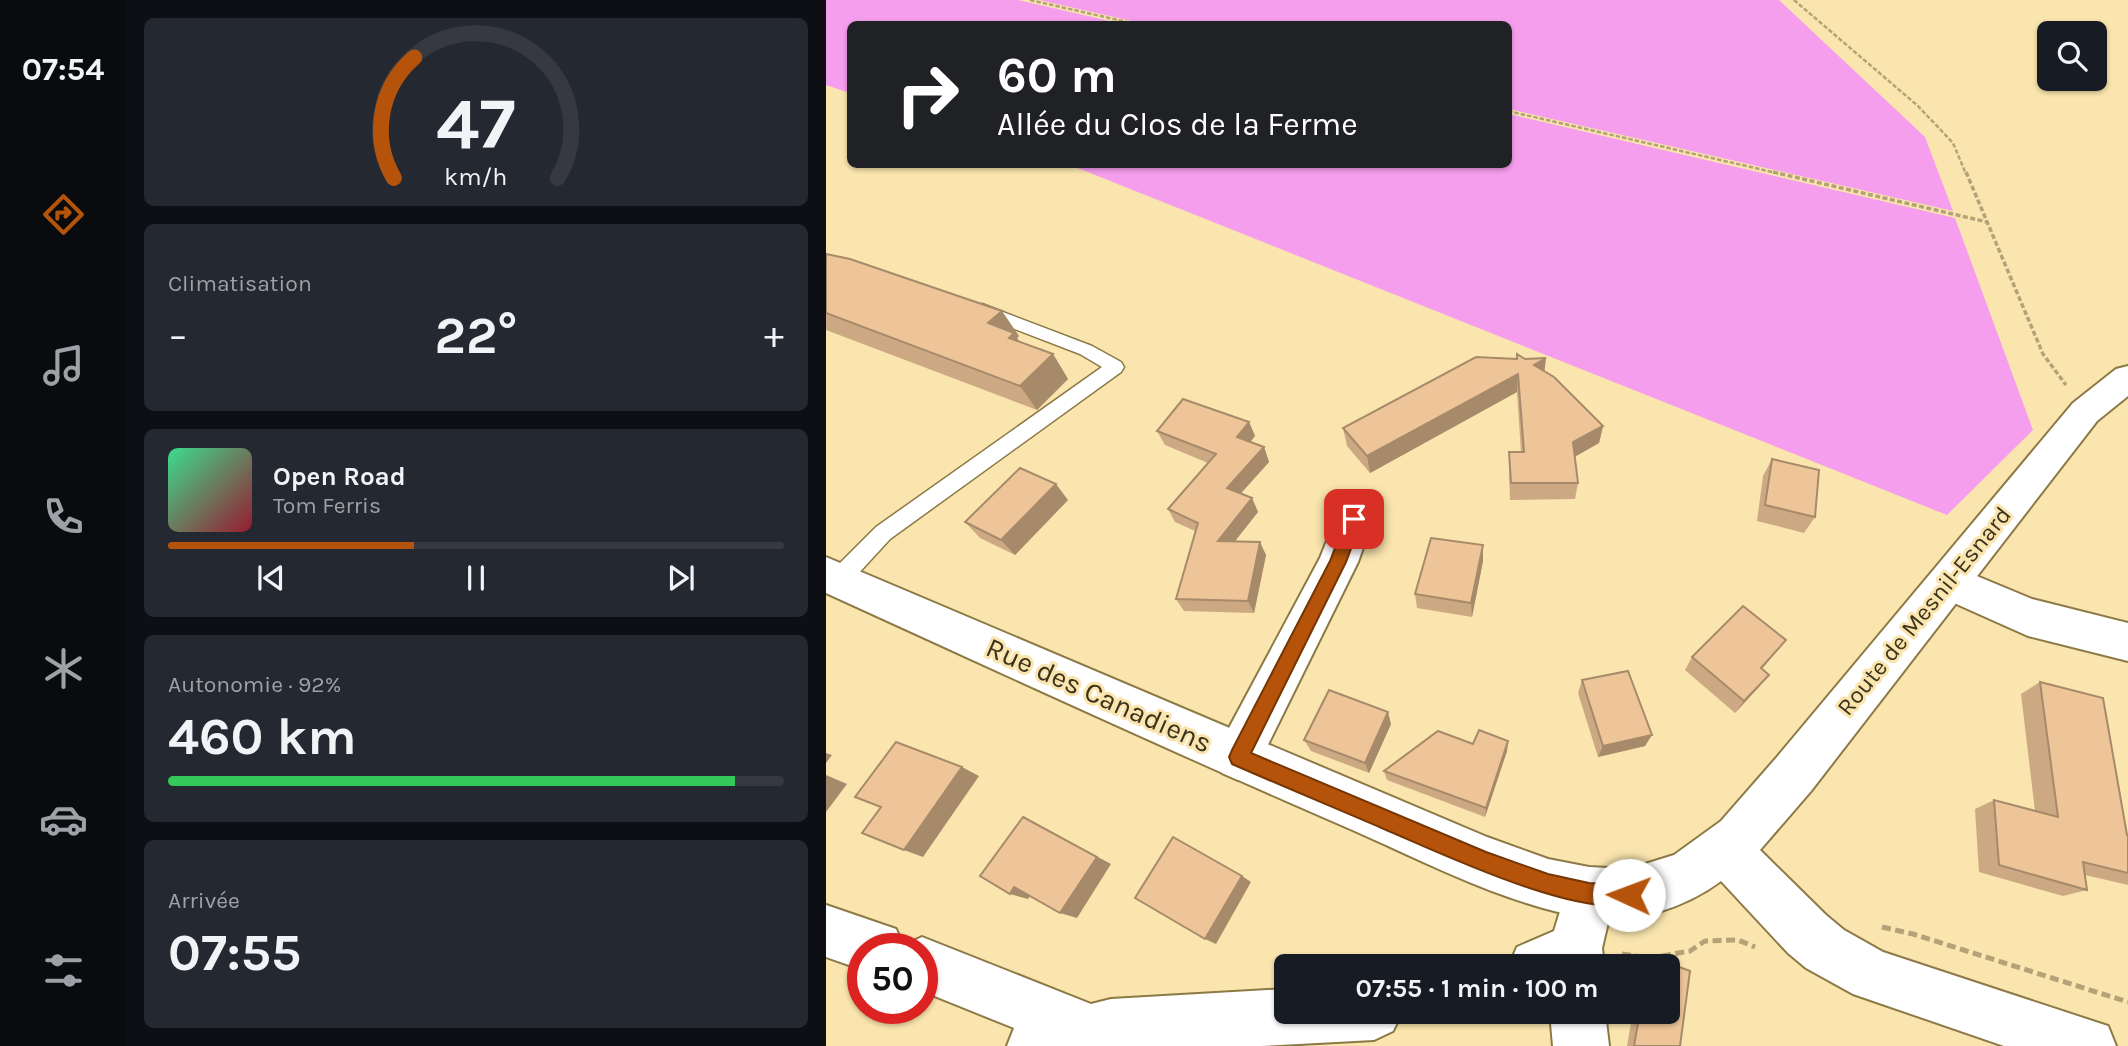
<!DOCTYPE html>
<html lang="fr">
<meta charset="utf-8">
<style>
body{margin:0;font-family:Karla,sans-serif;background:#242831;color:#f1f3f6;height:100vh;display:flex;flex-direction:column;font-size:26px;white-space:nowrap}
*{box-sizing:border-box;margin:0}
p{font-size:23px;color:#9ea1a6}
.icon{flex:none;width:38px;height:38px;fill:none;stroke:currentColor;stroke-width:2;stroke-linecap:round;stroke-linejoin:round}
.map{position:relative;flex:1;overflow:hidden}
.details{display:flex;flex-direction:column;gap:18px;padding:18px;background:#0d0f14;width:700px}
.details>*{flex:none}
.guide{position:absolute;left:21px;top:21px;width:665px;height:147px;border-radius:10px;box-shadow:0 2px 5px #0004;background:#202124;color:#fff;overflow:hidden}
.buttons{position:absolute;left:1211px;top:21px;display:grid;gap:14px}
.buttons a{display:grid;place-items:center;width:70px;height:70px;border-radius:10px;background:#171b24;box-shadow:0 2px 5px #0004;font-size:35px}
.speed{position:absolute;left:21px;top:933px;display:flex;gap:14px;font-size:35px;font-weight:700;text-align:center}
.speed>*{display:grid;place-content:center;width:91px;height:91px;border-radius:50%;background:#171b24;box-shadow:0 2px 5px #0004;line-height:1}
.speed .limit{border:10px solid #d22;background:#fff;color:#111}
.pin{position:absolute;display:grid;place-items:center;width:60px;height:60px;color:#fff;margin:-30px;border-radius:14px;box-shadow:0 4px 10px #0006}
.me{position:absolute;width:77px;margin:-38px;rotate:272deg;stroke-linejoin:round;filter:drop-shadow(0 0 5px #0008)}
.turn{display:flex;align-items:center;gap:24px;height:147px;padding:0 35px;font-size:32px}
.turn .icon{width:91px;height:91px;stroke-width:2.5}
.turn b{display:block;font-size:49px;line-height:60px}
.big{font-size:52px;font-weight:700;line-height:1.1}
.details .tile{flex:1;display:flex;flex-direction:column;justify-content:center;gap:10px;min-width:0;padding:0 24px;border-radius:10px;background:#242831}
.details .dial{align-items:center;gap:0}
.dial svg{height:182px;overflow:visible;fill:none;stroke:#363941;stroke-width:7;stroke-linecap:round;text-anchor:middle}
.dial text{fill:#f1f3f6;stroke:none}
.song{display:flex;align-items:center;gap:21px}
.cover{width:84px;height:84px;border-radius:10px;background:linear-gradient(135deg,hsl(150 70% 55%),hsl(350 70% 35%))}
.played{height:7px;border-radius:4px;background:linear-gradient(90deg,#b45309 40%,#363941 40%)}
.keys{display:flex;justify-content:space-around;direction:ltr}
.heat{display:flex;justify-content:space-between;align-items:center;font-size:38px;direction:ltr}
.charge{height:10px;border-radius:5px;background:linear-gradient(90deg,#34c759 92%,#363941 0)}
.trip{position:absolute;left:448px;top:954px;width:406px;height:70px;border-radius:10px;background:#171b24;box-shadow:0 2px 5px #0004;font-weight:700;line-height:70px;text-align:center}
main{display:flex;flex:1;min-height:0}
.menu{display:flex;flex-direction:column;width:126px;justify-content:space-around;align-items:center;background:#090b0e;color:#9ea1a6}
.menu .icon{width:49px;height:49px}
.menu .on{color:#b45309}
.menu b{font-size:32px;color:#f1f3f6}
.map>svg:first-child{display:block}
.green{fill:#f59eee}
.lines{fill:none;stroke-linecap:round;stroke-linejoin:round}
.lane-casing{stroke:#8c7945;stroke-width:3}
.street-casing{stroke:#8c7945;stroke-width:4}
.secondary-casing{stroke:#8c7945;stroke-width:4}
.path-far2{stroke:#b4a378;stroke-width:2.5;stroke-dasharray:4.5 2;stroke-linecap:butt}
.path-far1{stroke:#b4a378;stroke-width:3.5;stroke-dasharray:5 2.5;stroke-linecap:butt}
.path{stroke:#b4a378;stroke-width:5;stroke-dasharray:9 4.5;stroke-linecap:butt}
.lane{fill:#fff;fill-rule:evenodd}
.street{fill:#fff;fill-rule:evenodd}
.secondary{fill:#fff;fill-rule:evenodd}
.wall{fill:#cca983}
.shaded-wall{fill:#a68a6a}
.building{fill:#edc598;stroke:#a68a6a;stroke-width:2}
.route{fill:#b45309;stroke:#753606;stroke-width:2}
.labels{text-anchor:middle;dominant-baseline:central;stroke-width:6;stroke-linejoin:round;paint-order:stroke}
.street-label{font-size:24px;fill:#3b331d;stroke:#fae5ae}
.near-street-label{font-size:28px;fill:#3b331d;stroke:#fae5ae}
</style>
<main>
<nav class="menu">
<b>07:54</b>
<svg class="icon on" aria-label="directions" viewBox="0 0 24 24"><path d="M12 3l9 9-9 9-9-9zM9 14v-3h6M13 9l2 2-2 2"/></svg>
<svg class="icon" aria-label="music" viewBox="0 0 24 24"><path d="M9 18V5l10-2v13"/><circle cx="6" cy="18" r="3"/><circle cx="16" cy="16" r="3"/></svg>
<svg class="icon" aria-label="phone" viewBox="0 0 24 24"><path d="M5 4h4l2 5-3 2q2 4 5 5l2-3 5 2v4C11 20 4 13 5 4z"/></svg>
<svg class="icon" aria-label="climate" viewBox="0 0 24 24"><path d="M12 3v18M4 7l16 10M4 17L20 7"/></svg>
<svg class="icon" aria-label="car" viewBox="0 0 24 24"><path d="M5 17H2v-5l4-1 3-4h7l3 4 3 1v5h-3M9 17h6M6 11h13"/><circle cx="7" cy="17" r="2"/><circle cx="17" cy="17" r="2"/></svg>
<svg class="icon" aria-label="filters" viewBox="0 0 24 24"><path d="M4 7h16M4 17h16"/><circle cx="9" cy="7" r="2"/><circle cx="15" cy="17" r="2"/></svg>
</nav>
<section class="details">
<div class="tile dial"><svg viewBox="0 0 100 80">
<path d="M14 69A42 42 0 1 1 86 69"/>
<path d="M14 69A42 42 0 0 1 23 16" stroke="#b45309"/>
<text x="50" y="56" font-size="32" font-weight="700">47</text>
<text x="50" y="72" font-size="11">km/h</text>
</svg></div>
<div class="tile"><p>Climatisation</p>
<div class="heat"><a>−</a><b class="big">22°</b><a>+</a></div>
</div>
<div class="tile">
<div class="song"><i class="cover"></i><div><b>Open Road</b><p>Tom Ferris</p></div></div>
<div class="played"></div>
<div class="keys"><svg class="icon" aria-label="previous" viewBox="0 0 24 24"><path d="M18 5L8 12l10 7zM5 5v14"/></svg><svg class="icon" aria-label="pause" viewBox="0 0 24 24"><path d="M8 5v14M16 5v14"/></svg><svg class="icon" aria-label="next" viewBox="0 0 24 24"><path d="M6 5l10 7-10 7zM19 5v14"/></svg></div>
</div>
<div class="tile"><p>Autonomie · 92%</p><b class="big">460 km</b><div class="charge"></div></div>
<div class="tile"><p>Arrivée</p><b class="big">07:55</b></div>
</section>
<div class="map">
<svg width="1302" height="1046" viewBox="0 0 1302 1046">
<rect width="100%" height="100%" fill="#fae5ae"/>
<path class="green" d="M0,0H192L297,24H24V93L0,85Z
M213,0H953L1099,137L1127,211L683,109L682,24H319Z
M683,114L1129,218L1207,430L1121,515L244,165L682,164Z"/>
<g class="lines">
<g class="lane-casing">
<path id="lane" d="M156,304L266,346L295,362L298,367L295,372L64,539L20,587L12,590L4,587L1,580L4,573L50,527L276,367L254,354L150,314L147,310L150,306Z"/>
</g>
<g class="street-casing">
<path id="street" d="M528,503L542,508L547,519L532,562L428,773L412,780L396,773L389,757L396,741L494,558L514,508Z
M1122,564L1206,599L1302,623V661L1202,636L1108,594L1102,582L1108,570Z
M763,867L781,875L789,893L776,948L778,966H683L691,947L728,931L745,875Z
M0,905L70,929L77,946L96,937L265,1004L285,999L460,989V1012H576L567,1031L548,1040L436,1046H181L188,1028L96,991V948H37V970L0,957Z
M724,1012H779L783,1046H727Z"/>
</g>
<g class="secondary-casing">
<path id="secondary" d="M1302,366V396L1271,421L985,791L934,850L1000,915L1018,930L1057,952L1282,1026L1290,1046H1178L1027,994L980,968L962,953L895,881C859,908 806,925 762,918C678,905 592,858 515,825C342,750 171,671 0,593V557L661,837L722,859L763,867L803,869L848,855L895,821L951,757L1247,403L1290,369Z"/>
</g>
<path class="path-far2" d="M204,0L310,24
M968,0L1092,106L1127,143L1140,174
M682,111L955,174"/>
<path class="path-far1" d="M947,172L1161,222
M1140,172L1217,354L1240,385"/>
<path class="path" d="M1056,927L1087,934L1302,1002
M796,954L824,958L864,951L879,941L912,940L929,947"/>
<use href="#lane" class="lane"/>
<use href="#street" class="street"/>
<use href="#secondary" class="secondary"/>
</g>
<path class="wall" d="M0,254L193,336L191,338L194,342L227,354L242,379L211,410L0,330Z
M691,354L719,371L777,426L773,443L749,456L752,483L749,499L684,500L683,469V452H695L691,392L544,473L521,446L517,428L690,359Z
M423,422L429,436L424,442L438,447L443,462L415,493L426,498L432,512L408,541L440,555L428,613L358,611L350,599L369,531L349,522L342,509L382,463L339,445L331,431Z
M946,459L989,517L978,533L931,521L937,476Z
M242,500L189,555L154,538L139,522Z
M657,561L646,617L591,608L589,594Z
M949,653L936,669L943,675L909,713L859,670L866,657Z
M756,680L819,746L772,757L752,693Z
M1214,682L1302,836V885L1259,875L1261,890L1237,896L1153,872L1149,809L1168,800L1209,811L1195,694Z
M565,724L543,773L485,751L478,740Z
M682,741L681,751L659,817L561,780L558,771L647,744Z
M823,956L864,971L854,1046H801L807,1012H842V966H815L816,960Z"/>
<path class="shaded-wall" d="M176,311L193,336L191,338L204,358L162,323Z
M227,354L242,379L211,410L194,386Z
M720,358L718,376L708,365Z
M692,374L691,392L544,473L541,456Z
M423,422L429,436L417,451L411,437Z
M777,426L773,443L745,459L747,442Z
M438,447L443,462L408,501L401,488Z
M230,484L242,500L189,555L175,540Z
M426,498L432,512L399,554L392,541Z
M434,542L440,555L428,613L422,601Z
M657,545V561L646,617L645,603Z
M943,675L933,687L909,713L918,701Z
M562,712L565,724L543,773L539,763Z
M826,735L819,746L772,757L777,746Z
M682,741L681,751L659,817L660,808Z
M0,753L6,755L0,763Z
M136,767L153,776L97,857L78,850Z
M0,775L21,784L0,812Z
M197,817L285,864L251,918L234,913Z
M416,876L425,882L390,944L379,939Z
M188,887L206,893L202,899L184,894Z"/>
<path class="building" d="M0,254L24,259L176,311L162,323L188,333L183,338L227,354L194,386L0,313Z
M691,354L699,359L720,358L708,365L728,377L777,426L747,442L752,483H685L683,452H698L692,374L541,456L517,428L650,357L691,359Z
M357,399L423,422L411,437L438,447L401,488L426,498L392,541L434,542L422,601L350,599L372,523L342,509L390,454L331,431Z
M946,459L993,470L989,517L939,505Z
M194,468L230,484L175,540L139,522Z
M605,538L657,545L645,603L589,594Z
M917,606L960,640L935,668L943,675L918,701L866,657Z
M802,671L826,735L777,746L756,680Z
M1214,682L1277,698L1301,835L1302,836V873L1257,862L1261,890L1173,865L1168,800L1232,817Z
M503,690L562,712L539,763L478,740Z
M653,730L682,741L660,808L558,771L612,731L647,744Z
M70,742L136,767L78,850L36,833L55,807L29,797Z
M197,817L271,857L234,913L188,887L184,894L154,876Z
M347,837L416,876L379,939L309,898Z
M823,956L864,971L854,1046H808L814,1012H842V966H822Z"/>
<path class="route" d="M528,512L536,519L520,562L425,753L660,852L722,874L763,883L803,884L811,887L814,895L811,902C760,923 610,851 558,829C507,807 456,786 406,764L403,757L406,750L504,561L522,514Z"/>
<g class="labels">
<g class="street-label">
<text transform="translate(1098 611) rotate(-51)">Route de Mesnil-Esnard</text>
</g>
<g class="near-street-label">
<text transform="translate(273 695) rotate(24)">Rue des Canadiens</text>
</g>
</g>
</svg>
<div class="buttons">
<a><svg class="icon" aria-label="search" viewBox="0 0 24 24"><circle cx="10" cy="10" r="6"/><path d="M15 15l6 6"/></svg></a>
</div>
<div class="speed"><div class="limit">50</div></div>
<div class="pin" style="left:528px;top:519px;background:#d93025"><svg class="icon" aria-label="arrive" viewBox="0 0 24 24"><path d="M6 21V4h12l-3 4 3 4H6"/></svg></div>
<svg class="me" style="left:803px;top:895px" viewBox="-20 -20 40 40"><circle r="19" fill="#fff"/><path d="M0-13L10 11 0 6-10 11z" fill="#b45309"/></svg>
<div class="trip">07:55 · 1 min · 100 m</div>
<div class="guide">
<div class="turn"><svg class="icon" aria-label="right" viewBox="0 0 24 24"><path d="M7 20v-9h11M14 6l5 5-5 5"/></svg><div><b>60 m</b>Allée du Clos de la Ferme</div></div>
</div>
</div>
</main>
